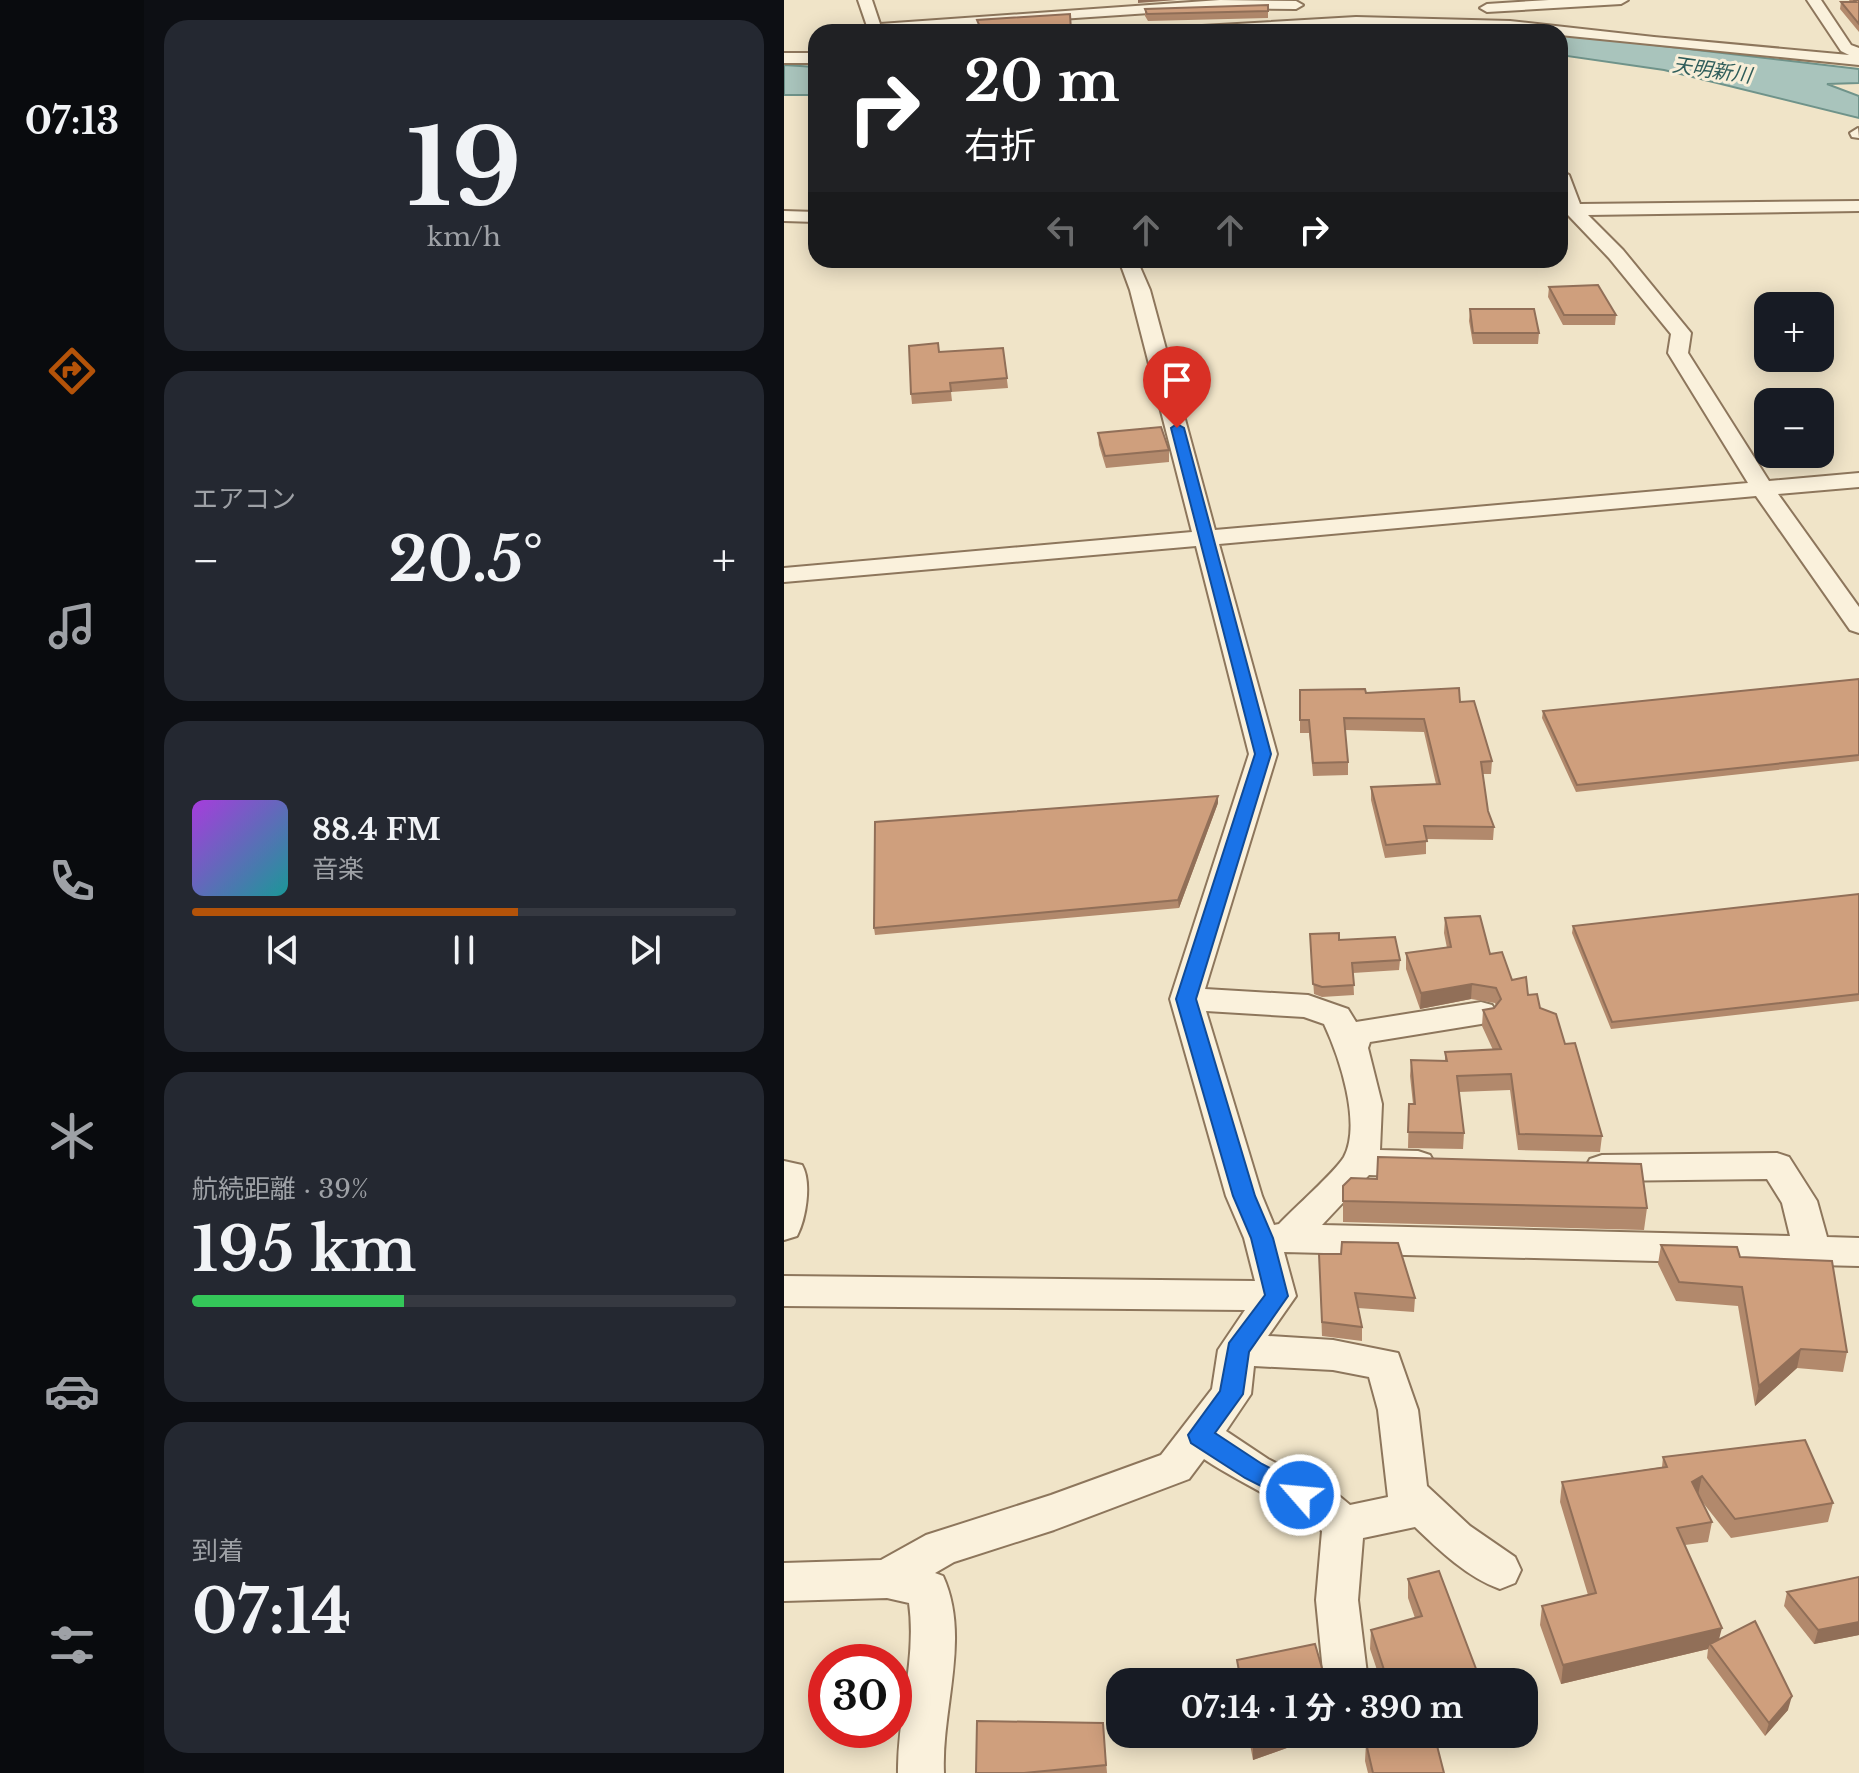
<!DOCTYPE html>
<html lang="ja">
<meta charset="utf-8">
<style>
body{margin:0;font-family:"Libre Baskerville","Noto Sans JP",serif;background:#242831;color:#f1f3f6;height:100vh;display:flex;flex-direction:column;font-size:30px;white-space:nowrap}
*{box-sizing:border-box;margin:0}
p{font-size:26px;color:#9ea1a6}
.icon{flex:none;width:44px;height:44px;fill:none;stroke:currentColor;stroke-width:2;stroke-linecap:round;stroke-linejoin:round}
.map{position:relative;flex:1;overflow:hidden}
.panel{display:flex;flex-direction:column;gap:20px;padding:20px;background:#0d0f14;width:640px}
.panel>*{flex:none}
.top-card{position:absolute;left:24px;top:24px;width:760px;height:244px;border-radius:24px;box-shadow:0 4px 20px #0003;background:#202124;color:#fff;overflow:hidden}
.buttons{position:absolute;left:970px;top:292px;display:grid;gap:16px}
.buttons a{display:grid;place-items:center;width:80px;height:80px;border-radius:16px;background:#171b24;box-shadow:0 4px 20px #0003;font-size:40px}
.speed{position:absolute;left:24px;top:1644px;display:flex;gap:16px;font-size:40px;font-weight:700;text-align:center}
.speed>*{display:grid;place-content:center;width:104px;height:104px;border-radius:50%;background:#171b24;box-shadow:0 4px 20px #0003;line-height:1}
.speed .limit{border:12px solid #d22;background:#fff;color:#111}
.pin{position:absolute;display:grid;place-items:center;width:68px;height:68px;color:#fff;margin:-82px -34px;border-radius:50% 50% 50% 0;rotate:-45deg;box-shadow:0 0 8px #0007}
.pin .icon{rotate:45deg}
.me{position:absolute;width:88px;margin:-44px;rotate:297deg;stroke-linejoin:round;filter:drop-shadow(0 0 6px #0008)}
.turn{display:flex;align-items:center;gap:28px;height:168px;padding:0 24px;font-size:36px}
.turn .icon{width:104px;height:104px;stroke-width:2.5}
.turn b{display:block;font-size:56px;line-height:68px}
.lanes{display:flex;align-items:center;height:76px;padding:0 24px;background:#0003;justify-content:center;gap:40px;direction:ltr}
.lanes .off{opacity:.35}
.big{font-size:60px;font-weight:700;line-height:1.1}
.panel .tile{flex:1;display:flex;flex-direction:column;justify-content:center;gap:12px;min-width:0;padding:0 28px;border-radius:24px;background:#242831}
.panel .dial{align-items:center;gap:0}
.dial b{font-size:104px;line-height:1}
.song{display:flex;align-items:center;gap:24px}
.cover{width:96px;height:96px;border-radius:12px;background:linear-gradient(135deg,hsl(280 70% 55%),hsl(180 70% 35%))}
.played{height:8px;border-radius:4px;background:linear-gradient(90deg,#b45309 60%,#363941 60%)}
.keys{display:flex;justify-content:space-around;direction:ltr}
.heat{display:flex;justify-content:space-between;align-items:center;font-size:44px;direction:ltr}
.charge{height:12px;border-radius:6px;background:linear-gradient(90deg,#34c759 39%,#363941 0)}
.trip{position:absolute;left:322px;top:1668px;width:432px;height:80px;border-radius:24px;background:#171b24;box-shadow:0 4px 20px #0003;font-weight:700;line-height:80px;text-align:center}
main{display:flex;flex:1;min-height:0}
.tab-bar{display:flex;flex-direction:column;width:144px;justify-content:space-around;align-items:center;background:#090b0e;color:#9ea1a6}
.tab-bar .icon{width:56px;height:56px}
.tab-bar .current{color:#b45309}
.tab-bar b{font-size:36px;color:#f1f3f6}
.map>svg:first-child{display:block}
.water{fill:#a9c4bc;stroke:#6f938a;stroke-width:2}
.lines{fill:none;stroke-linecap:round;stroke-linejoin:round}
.minor-casing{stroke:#8d765c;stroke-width:4}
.minor{fill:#faf1dc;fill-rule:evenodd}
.wall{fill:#b2896c}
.shaded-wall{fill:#916f58}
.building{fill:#cf9f7d;stroke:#916f58;stroke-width:2}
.route{fill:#1a73e8;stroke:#114b97;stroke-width:2}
.labels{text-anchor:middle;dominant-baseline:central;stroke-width:6;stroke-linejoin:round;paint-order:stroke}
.far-water-label{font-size:20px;font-style:italic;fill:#2f5d5a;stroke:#f7eed8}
</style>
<main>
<nav class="tab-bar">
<b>07:13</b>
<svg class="icon current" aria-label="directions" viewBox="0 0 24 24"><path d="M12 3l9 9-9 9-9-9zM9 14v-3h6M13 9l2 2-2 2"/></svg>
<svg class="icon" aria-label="music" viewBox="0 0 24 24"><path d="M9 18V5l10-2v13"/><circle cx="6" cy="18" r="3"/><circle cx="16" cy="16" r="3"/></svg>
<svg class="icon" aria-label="phone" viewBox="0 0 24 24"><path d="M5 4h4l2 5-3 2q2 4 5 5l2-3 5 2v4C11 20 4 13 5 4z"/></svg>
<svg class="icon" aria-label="climate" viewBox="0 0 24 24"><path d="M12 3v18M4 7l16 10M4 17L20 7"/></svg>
<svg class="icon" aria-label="car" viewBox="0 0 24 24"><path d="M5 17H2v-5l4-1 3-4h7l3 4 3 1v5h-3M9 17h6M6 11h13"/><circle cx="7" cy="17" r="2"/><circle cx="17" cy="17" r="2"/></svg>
<svg class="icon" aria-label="filters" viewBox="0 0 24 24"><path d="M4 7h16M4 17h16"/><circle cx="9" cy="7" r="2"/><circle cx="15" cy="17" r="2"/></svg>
</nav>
<section class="panel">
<div class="tile dial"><b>19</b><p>km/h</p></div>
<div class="tile"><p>エアコン</p>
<div class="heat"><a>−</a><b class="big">20.5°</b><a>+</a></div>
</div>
<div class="tile">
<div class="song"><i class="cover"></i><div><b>88.4 FM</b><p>音楽</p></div></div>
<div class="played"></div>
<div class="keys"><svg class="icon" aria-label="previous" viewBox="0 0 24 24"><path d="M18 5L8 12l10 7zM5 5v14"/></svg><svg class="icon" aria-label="pause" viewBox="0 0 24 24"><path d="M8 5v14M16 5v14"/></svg><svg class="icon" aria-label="next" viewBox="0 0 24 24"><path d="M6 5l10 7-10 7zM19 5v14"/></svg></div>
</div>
<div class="tile"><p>航続距離 · 39%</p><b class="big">195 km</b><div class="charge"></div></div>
<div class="tile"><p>到着</p><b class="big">07:14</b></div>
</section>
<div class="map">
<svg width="1075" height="1773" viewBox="0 0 1075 1773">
<rect width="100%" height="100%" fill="#f0e4c8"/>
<path class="water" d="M604,25L726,27L760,32H458Z
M776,34L1075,69V83L1043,84L1075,96V118L880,70L776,55Z
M0,65L32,67V95H0Z"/>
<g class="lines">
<g class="minor-casing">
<path id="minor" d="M74,0H88L96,24L436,0L512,1L519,5L512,9L440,8L85,32Z
M765,0H844L837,4L703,12L696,8L703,4Z
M1023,0H1037L1067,45L1075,48V65L776,35V32C708,32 641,25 573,25C507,26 441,32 376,32L383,28L572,17L726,21L870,37L1065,55L1057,51Z
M0,53H32V63H0Z
M1074,128L1075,138L1068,137L1066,133Z
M776,170L785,175L796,204L1075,201V211L804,215L839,250L907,333L904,353L985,481L1075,473V487L994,494L1075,607V633L1066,630L972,496L435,544L493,754L421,989L524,995L564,1009L572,1022L697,1002L708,1005L713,1013L708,1021L697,1024L586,1042L584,1048L598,1104L596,1150L634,1151L646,1155L651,1164L646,1173L634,1177L585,1175L538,1225L1006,1236L998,1203L983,1179L818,1181L806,1177L801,1168L806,1159L818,1155L993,1153L1005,1157L1033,1201L1043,1237L1075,1238V1266L500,1252L512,1296L484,1336L549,1340L614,1353L634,1410L643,1486L686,1526L731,1557L737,1570L731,1583L716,1589C683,1577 656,1551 631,1527L579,1538L574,1600L584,1682H540L532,1600L538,1531C506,1504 457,1484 420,1459L405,1479L270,1530L170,1562L151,1573L159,1576C187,1637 157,1709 160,1773H114C113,1716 133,1660 125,1603L103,1598L0,1601V1563L97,1560L142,1535L267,1495L377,1455L428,1389L434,1350L461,1310L0,1306V1276L471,1281L460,1238L442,1196L386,999L465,754L412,546L0,582V568L408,532L346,290L335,260H353L366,290L431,530L964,483L884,353L887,334L825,258L784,215H776ZM422,1011L520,1017L540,1024C555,1056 578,1123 560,1157C551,1172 509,1209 495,1224L490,1225L478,1196ZM470,1366L549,1370L585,1377L594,1410L604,1497L566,1505L554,1495L484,1459L442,1431L467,1394Z
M0,211L32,212V222L0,221Z
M0,1161L18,1165C28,1182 22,1219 13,1236L0,1240Z"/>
</g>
<use href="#minor" class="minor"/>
</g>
<path class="wall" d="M1065,0H1075V32L1056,9L1057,2H1066Z
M484,5V18L364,21L361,16V9Z
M765,287L832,315L831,325H779L764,297Z
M686,309L755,333L754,344H689L685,321Z
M219,348L224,388L167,392L168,401L128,404L127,394L155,352Z
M314,433L385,450V462L322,468L315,445Z
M1075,679V761L792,792L758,718L759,711Z
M516,690L582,693L676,702L708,761L707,774H699L704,811L710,827L709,840L642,839V854L601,858L587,800V787L652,784L640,732L561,730L564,762V775L529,776L525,733H516Z
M434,803L395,908L91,935L90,928Z
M1075,894V1001L827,1029L788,933L789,926Z
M661,918L706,954L728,980L744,995L756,1008L781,1044L818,1136L816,1152L734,1150L726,1090L675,1092L680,1133L679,1149L624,1148L625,1104H629L626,1076L627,1060L661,1061V1052L709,1050L698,1026L699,1010L710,1008L712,1006L711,1003L687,999L636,1009L622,969V953L663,948L660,933Z
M526,934L555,940L616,960L615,970L569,973L570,995L538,997L530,994Z
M593,1179L863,1208L860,1230L559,1222V1186Z
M877,1245L956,1257L1063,1352L1059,1372L1013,1368L971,1406L954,1306L892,1301L874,1264Z
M535,1254L631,1298L630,1312L574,1308L578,1327V1341L538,1336Z
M879,1457L1049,1503L1044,1522L947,1538L916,1499L928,1522L924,1542L901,1545L935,1639L1004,1710L981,1736L923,1658L924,1649L777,1684L756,1625L758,1606L804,1595L776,1502L778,1482L878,1467Z
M1075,1577V1635L1030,1644L1000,1606L1003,1592Z
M624,1579L697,1682H597L586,1649L587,1630L631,1618L624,1598Z
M319,1723L323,1773H192Z
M464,1734H542L469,1760Z
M615,1734H653L650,1735L660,1773H584L581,1761L582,1743L615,1736Z"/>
<path class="shaded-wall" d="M354,0H393L354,3Z
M434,796V803L395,908L394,900Z
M688,984L687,999L636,1009L637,993Z
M1017,1349L1013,1368L971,1406L975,1386Z
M918,1476L914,1495L908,1482Z
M1075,1622V1635L1030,1644L1034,1630Z
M938,1628L933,1647L926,1644L924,1649L777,1684L779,1665Z
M1008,1696L1004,1710L981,1736L985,1723Z
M503,1734H542L469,1760V1747Z"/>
<path class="building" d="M1070,0H1075V24L1057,2H1072Z
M484,5V11L363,14L361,9Z
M286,14L287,31L272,32H198L193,20Z
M814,285L832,315H780L765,287Z
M686,309H750L755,333H689Z
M154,343L155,352L219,348L223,378L166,383L167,391L127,394L125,346Z
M377,427L385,450L321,456L314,433Z
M1075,679V755L793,785L759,711Z
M675,688L676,702L690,701L708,761L697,762L704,811L710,827L640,826L643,841L602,845L587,787L656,784L640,719L560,718L564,762L529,763L525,720H516V690L581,689L582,693Z
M434,796L394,900L90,928L91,822Z
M1075,894V994L828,1022L789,926Z
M696,916L706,954L718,952L728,980L742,977L744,995L753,994L756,1008L772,1014L781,1044L791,1043L818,1136L735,1134L727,1074L673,1076L680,1133L624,1132L625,1104H631L627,1060L663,1061L661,1052L717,1049L699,1010L710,1008L717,999L712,988L688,984L637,993L622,953L667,947L661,918Z
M555,933V940L611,937L616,960L568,963L570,985L538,987L529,984L526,934Z
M594,1157L857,1164L863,1208L559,1201V1186L567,1178L593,1179Z
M558,1242L614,1243L631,1298L571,1293L578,1327L538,1322L535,1254H557Z
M877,1245L953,1247L956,1257L1048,1261L1063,1352L1017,1349L975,1386L958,1287L895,1282Z
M1021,1440L1049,1503L951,1519L918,1476L908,1482L928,1522L893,1528L938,1628L779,1665L758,1606L812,1593L778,1482L883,1467L879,1457Z
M655,1571L697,1682H604L587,1630L638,1616L624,1579Z
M1075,1577V1622L1034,1630L1003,1592Z
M971,1621L1008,1696L985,1723L926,1644Z
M531,1644L542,1682H457L453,1660Z
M193,1721L319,1723L322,1765L240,1773H192Z
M466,1734H503L469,1747Z
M622,1734H650L660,1773H589L582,1743Z"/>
<path class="route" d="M393,424L400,428L487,754L412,999L471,1196L489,1238L504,1296L465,1352L459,1394L431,1433L478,1464L525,1488L529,1495L525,1503L516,1506L461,1478L407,1443L404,1435L436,1391L445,1343L481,1295L467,1238L449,1196L392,999L471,754L387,428Z"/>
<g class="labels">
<g class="far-water-label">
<text transform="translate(928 70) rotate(8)">天明新川</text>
</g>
</g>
</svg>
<div class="buttons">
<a>+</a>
<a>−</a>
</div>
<div class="speed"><div class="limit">30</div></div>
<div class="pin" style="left:393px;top:428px;background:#d93025"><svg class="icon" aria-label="arrive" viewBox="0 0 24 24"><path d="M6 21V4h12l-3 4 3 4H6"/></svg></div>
<svg class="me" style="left:516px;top:1495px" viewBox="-20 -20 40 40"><circle r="17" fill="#1a73e8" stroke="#fff" stroke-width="3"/><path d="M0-11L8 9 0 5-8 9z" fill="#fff"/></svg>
<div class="trip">07:14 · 1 分 · 390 m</div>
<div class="top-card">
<div class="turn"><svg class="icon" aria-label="right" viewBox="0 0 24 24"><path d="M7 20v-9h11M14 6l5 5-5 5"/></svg><div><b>20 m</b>右折</div></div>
<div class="lanes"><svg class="icon off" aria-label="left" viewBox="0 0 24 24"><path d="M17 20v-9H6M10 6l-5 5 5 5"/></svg><svg class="icon off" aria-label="ahead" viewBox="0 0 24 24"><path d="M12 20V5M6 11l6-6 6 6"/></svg><svg class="icon off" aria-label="ahead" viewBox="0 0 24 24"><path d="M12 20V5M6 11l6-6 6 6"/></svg><svg class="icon" aria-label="right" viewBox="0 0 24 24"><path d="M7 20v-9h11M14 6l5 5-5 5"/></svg></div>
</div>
</div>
</main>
